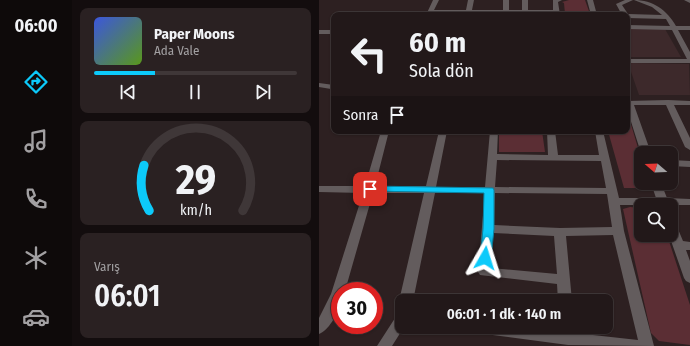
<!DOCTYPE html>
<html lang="tr">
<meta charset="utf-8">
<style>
body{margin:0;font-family:"Fira Sans Condensed",sans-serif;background:#2a2122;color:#f1f3f6;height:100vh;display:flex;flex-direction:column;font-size:15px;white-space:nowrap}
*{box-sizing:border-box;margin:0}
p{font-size:13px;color:#a2a0a2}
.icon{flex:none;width:22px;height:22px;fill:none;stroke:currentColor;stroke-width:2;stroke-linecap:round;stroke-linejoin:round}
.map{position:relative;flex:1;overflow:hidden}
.drawer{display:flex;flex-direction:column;gap:8px;padding:8px;background:#130d0e;width:247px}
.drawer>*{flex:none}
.banner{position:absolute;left:12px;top:12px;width:299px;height:122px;border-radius:8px;box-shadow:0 1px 3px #0004,0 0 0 1px #3f3738;background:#221819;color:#f1f3f6;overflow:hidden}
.needle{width:26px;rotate:289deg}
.controls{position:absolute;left:315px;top:146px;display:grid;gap:8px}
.controls a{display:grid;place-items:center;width:44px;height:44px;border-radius:8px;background:#221819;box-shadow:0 1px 3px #0004,0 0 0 1px #3f3738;font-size:20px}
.speed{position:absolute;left:12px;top:282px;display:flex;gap:8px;font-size:20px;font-weight:700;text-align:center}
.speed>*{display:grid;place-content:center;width:52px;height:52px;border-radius:50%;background:#221819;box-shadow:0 1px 3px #0004,0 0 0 1px #3f3738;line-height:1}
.speed .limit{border:6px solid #d22;background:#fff;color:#111}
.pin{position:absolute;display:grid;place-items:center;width:34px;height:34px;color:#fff;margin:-17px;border-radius:8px;box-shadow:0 2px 6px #0006}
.me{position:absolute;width:44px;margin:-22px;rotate:6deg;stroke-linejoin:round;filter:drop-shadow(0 0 3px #0008)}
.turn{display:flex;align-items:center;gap:14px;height:84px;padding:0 12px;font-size:18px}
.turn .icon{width:52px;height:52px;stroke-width:2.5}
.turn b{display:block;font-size:28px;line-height:34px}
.then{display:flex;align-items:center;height:38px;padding:0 12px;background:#0003;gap:8px;font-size:15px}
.big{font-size:30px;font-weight:600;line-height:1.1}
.drawer .widget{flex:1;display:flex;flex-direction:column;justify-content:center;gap:6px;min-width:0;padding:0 14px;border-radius:8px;background:#2a2122}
.drawer .dial{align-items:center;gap:0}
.dial svg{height:104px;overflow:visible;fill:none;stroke:#3f3738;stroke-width:7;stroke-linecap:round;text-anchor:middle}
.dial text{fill:#f1f3f6;stroke:none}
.song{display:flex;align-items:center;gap:12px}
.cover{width:48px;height:48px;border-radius:6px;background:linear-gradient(135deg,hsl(230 70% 55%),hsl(90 70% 35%))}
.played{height:4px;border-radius:2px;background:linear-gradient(90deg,#0ccafa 30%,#3f3738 30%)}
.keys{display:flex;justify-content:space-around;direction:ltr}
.trip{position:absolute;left:76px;top:294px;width:218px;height:40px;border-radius:8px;background:#221819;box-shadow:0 1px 3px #0004,0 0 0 1px #3f3738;font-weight:600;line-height:40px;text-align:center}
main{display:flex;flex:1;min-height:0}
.dock{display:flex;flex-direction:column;width:72px;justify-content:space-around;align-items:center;background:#0e0a0a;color:#a2a0a2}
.dock .icon{width:28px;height:28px}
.dock .on{color:#0ccafa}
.dock b{font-size:18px;color:#f1f3f6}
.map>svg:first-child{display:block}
.built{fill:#3d292b}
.green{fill:#5b2e34}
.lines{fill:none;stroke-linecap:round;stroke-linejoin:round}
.minor{fill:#635c5d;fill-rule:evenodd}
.route{fill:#0ccafa;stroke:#0883a2}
</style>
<main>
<nav class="dock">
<b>06:00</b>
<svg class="icon on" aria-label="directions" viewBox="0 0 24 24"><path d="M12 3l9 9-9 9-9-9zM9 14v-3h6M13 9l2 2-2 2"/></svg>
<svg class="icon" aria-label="music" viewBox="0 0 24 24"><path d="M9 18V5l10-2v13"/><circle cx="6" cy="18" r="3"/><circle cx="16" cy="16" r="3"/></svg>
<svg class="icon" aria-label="phone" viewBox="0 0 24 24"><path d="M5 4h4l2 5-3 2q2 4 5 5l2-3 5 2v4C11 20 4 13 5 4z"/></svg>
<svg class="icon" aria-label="climate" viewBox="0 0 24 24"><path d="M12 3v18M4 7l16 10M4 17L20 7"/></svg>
<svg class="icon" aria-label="car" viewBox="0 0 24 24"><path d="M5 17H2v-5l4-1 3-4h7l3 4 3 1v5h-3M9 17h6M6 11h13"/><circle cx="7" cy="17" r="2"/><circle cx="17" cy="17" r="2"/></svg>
</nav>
<section class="drawer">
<div class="widget">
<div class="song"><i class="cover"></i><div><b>Paper Moons</b><p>Ada Vale</p></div></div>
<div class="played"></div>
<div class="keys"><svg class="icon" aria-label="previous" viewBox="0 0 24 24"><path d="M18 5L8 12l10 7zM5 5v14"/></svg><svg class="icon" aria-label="pause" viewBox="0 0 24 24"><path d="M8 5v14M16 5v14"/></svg><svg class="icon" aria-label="next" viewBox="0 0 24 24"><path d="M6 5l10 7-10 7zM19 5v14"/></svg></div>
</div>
<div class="widget dial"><svg viewBox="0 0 100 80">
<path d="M14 69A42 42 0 1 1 86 69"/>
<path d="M14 69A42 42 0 0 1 10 34" stroke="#0ccafa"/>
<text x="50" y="56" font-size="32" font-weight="700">29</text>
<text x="50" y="72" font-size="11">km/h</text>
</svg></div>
<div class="widget"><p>Varış</p><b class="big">06:01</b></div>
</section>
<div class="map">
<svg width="371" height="346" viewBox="0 0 371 346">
<rect width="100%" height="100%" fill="#2d2021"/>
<path class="built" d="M308,28L346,29L362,57H308Z
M309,63L370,64L371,95H320Z"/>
<path class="green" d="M250,0H266L271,14H246L245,3L243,2Z
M308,111L322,158V183H330L331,188H305L289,131H308Z
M180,131H223L226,152H180Z
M311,207L322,208V235H348L371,305V345L340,341L332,333L304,209Z"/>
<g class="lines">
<path class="minor" d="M114,0H120L115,10H147L149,0H155L153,10H184V0H190V10H203V0H209V10H234V0H243L239,2L241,15L235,14L107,15Z
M268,0H274L278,15H272Z
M306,0H314L303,5L309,14L343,15L333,7L315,0C334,0 348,10 357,26H371V30H359L371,52V63H308V59H368L353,30L308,29V25L351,26L347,19L308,18V15H303L297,4Z
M365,0H371V3Z
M0,30H15V34H0Z
M0,83L15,85V88L12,89L0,87Z
M349,100L371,101V105H355L371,138V150L366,147L347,105H315L332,153H322L308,109V101Z
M62,131H70L56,186H107L120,131H128L117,187H166L171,131H179L178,154L229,155L228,131H236L239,155H280L276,131H284L300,198H337L332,183H342L348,198L371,199V205H301L305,231L335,346L249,345L143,331L141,327H202L241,331V327H255L256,333L319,340L294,235L247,236L253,301H239L238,284L161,275L159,272L166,193H116L94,301H83V305L80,301L105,193H54L26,291H21C21,295 22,300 21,305C19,314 9,331 0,334V318L12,294L44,193L0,192V186H46ZM178,160L282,161L287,188L176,187ZM176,193L288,194L293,227L241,228L175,225ZM174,233L235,236L238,274L172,268Z
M352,160L371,161V167L352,166Z
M352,221L356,222L364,241L371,242V250H367L371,261V283L367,281L365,278L350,235H352Z
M83,313V327H85L73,346H58L78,315Z"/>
</g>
<path class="route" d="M51,186L174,188L175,190V229L172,258L170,261H162L161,258L164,229L165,193L48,191L46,189Z"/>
</svg>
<div class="controls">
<a><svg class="needle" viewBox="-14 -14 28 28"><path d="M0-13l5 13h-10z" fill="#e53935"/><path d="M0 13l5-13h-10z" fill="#a2a0a2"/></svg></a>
<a><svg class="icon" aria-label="search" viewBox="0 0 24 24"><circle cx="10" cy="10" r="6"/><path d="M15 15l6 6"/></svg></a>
</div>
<div class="speed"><div class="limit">30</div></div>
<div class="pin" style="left:51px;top:189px;background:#d93025"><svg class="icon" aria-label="arrive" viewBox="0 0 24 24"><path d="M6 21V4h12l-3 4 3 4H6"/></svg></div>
<svg class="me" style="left:166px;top:258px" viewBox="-20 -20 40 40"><path d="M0-17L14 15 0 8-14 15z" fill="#0ccafa" stroke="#fff" stroke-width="4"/></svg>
<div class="trip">06:01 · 1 dk · 140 m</div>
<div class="banner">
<div class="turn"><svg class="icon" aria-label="left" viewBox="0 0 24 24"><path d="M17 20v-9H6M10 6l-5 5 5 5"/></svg><div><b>60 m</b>Sola dön</div></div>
<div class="then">Sonra<svg class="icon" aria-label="arrive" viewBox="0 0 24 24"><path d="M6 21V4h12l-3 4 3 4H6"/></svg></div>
</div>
</div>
</main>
